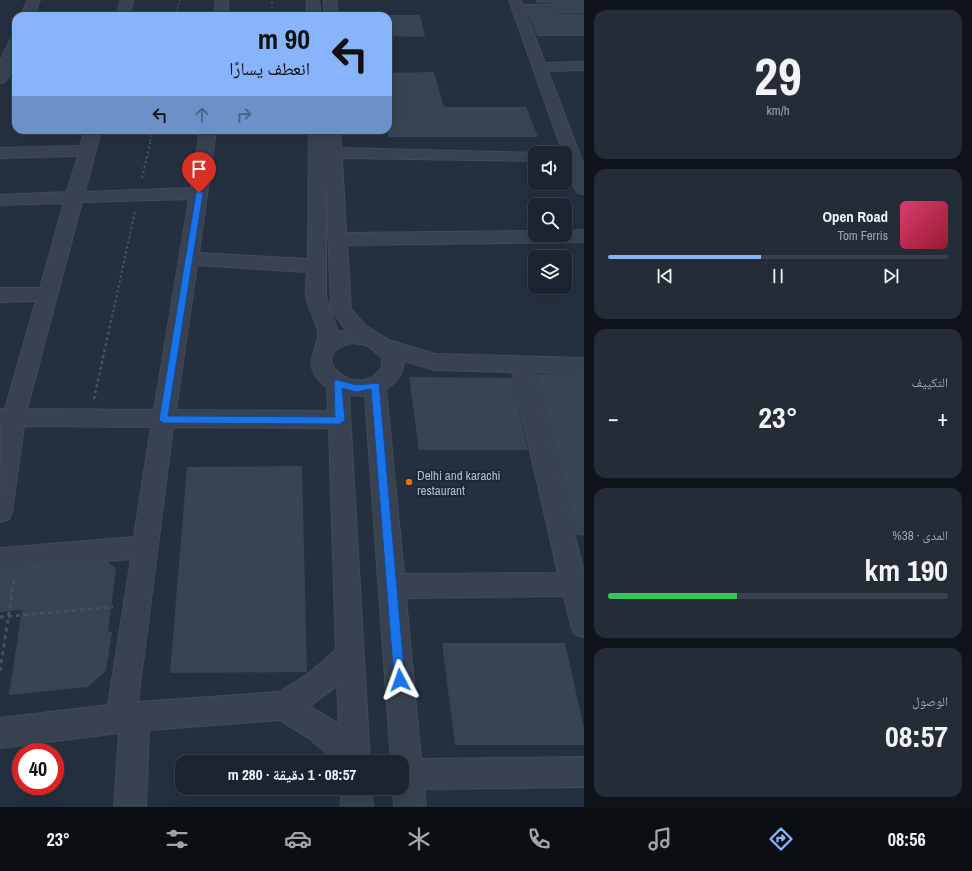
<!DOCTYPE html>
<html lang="ar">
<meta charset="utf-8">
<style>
body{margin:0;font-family:"Archivo Narrow","Noto Naskh Arabic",sans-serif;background:#242c38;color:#f1f3f6;direction:rtl;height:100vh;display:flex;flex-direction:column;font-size:15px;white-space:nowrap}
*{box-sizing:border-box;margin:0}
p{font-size:13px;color:#a0a4ab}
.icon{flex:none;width:22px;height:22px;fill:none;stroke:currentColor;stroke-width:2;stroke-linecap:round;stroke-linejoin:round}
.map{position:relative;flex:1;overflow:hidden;direction:ltr}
.drawer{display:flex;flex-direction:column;gap:10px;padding:10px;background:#0f141a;width:388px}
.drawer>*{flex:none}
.guide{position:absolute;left:12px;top:12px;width:380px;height:122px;border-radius:12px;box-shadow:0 4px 16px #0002,0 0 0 1px #39414c;direction:rtl;background:#88b4fb;color:#111;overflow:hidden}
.buttons{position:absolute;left:528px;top:146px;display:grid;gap:8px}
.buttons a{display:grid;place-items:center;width:44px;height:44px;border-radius:8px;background:#1b2430;box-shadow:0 4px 16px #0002,0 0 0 1px #39414c;font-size:20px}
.speed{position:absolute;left:12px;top:743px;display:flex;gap:8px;font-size:20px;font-weight:700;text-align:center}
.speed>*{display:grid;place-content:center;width:52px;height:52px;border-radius:50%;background:#1b2430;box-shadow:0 4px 16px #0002,0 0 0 1px #39414c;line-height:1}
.speed .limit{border:6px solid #d22;background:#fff;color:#111}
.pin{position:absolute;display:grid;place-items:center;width:34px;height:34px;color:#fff;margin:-41px -17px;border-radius:50% 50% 50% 0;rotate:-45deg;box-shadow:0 0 4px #0007}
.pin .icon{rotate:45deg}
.me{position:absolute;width:44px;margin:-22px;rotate:356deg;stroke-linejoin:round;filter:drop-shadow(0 0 3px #0008)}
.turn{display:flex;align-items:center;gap:14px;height:84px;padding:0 16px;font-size:18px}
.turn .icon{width:52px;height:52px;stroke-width:2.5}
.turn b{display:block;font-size:28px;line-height:34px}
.lanes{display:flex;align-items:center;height:38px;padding:0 16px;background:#0003;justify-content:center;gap:20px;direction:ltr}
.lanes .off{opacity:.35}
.big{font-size:30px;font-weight:700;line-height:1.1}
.drawer .widget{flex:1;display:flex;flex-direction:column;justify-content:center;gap:6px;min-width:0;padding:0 14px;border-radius:12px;background:#242c38}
.drawer .dial{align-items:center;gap:0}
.dial b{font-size:52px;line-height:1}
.song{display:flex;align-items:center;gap:12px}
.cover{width:48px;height:48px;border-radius:6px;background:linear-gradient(135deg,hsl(340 70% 55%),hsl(350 70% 35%))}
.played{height:4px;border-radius:2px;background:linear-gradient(90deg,#88b4fb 45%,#39414c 45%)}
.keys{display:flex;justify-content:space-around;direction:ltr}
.heat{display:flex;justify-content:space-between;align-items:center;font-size:22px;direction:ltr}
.charge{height:6px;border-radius:3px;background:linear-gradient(90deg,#34c759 38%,#39414c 0)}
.trip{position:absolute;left:175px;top:755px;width:234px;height:40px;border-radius:12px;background:#1b2430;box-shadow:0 4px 16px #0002,0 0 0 1px #39414c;font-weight:700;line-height:40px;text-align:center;direction:rtl}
.tabs{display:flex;height:64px;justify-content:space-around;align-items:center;background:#0b0e13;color:#a0a4ab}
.tabs .icon{width:28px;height:28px}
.tabs .active{color:#88b4fb}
.tabs b{font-size:18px;color:#f1f3f6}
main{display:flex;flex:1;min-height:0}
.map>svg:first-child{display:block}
.building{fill:#364456}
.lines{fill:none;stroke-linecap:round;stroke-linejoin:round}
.minor-casing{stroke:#414b59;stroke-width:2}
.path-far3{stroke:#3f5759;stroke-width:1.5;stroke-dasharray:2 2;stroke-linecap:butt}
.path-far2{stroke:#3f5759;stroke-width:2;stroke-dasharray:2.5 2.5;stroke-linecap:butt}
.path-far1{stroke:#3f5759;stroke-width:2.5;stroke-dasharray:3 3;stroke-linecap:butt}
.path{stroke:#3f5759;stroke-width:3;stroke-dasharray:4 4;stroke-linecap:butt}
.minor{fill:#384250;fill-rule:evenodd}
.route{fill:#1a73e8;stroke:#114b97}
.food-dot{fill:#e8710a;stroke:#1d2735;stroke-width:1.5}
.labels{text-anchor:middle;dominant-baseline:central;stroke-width:4;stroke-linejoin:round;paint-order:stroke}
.poi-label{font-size:13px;fill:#b4bdca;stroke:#1d2735;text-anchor:start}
</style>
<main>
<section class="drawer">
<div class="widget dial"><b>29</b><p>km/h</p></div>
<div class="widget">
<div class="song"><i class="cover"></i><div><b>Open Road</b><p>Tom Ferris</p></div></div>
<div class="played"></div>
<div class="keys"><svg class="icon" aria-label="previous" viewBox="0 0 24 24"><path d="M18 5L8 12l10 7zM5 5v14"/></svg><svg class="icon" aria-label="pause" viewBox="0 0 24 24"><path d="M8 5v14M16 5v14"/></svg><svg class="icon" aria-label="next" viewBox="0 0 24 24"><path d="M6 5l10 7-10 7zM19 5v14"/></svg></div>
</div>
<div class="widget"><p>التكييف</p>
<div class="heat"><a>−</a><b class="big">23°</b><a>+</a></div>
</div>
<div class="widget"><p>المدى · 38%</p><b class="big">190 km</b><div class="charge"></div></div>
<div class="widget"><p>الوصول</p><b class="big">08:57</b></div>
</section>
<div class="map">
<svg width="584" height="807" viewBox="0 0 584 807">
<rect width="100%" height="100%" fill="#243040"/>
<path class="building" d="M536,0H584V3H537Z
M528,14H584V36H537Z
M388,15H420L425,37L388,36Z
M434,72L444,107H526L538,137H388V73Z
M535,374L584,375V536L576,535Z
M409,377L512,378L528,450H419Z
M302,466L307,672L170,673L187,467Z
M108,562L116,569L108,632H112L106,671L88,687L9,695L22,610L0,612V571Z
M442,643H565L584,728V745H455Z"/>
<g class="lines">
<g class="minor-casing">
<path id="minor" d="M28,0H40L34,16H20Z
M121,0H133L130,16H116Z
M216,0H228V16H214Z
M307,0H319L321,16H307Z
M324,0H336L338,16H324Z
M509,0H521L523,5L584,4V12L526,13L545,63L584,62V70L548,71L584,166V194L578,193L575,189L565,160V153H563Z
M16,38C16,54 15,68 5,82L0,83V62L9,42L11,39Z
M85,130H101L85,192L191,188L200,130H216L199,253L308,259L309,133L311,130H323L324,132V130H340L341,148L541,153H535V161L342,158L346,233L535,231V235H565V231L584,230V242L347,245L351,309L365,325L389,340L435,354L584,358V374L533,372L584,572V637L574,634L571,625L564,596L406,598L421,759L584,757V787L424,789L426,807H394L393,788H402V762H391L365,396L349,395L370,762H337L310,739L279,720L149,730L146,807H114L119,733L0,748V718L108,705L131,559L0,570V548L134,537L151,427L24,426L12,512L9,519L0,522L1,426L0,425V409H5L36,301L0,302V288H40L64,203L0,205V195L67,192L78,156L0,158V148L80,146ZM326,175L331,309L346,330L338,332L326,297ZM189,199L154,410L27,409L82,202ZM197,265L307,272C307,280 305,289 306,296C308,310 318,321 318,335C318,346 309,356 312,368C314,375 320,383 327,387L328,411L176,410ZM352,343L367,345L382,358V367C359,404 301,354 352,343ZM404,361L435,370L512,372L558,573L404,574L386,389C396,383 403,373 404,361ZM173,427L329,428L336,650L308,674L279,692L138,702ZM337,686L339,724L310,706Z
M341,788H371L373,807H341Z"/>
</g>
<path class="path-far3" d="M272,2V16
M175,16L180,0
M150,141L153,130"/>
<path class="path-far2" d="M142,178L151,140
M112,317L135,211"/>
<path class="path-far1" d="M94,399L112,316"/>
<path class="path" d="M0,617L113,607
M0,671L14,580"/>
<use href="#minor" class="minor"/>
</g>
<path class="route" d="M199,191L203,193L168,416L335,417L334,381L337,380L356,385L379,383L405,680L404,684L400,686L395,684L394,680L371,389L356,392L342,388L345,420L340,424L163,423L159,420L196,193Z"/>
<circle class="food-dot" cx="409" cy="482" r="4"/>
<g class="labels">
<g class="poi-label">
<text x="417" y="475">Delhi and karachi<tspan x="417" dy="15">restaurant</tspan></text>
</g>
</g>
</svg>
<div class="buttons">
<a><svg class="icon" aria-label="sound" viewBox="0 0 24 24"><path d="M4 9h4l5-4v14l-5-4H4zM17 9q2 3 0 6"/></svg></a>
<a><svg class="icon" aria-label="search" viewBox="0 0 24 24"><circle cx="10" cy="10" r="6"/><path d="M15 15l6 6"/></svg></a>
<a><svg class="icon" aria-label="layers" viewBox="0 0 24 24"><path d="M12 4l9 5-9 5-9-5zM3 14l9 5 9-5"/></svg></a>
</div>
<div class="speed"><div class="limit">40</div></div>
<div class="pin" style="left:199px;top:193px;background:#d93025"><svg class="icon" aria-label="arrive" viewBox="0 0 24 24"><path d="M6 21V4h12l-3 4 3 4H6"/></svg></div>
<svg class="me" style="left:400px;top:680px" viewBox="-20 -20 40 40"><path d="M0-17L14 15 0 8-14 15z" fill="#1a73e8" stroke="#fff" stroke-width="4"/></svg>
<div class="trip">08:57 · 1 دقيقة · 280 m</div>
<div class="guide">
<div class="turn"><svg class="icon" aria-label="left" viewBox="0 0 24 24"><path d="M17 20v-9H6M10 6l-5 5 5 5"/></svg><div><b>90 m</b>انعطف يسارًا</div></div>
<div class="lanes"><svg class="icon" aria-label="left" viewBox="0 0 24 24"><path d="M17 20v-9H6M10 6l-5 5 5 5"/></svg><svg class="icon off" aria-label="ahead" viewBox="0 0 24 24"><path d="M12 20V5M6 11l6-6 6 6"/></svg><svg class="icon off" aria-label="right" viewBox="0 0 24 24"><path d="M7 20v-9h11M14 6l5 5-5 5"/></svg></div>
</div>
</div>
</main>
<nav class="tabs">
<b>08:56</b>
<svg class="icon active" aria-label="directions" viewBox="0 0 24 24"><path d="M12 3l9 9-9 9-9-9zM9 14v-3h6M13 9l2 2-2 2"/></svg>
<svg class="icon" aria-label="music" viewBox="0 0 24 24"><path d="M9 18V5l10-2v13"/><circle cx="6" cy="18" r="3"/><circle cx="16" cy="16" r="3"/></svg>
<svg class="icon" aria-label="phone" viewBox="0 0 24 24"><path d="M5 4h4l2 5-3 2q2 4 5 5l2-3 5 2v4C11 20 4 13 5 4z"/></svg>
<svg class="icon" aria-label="climate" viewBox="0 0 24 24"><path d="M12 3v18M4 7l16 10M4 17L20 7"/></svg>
<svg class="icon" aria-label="car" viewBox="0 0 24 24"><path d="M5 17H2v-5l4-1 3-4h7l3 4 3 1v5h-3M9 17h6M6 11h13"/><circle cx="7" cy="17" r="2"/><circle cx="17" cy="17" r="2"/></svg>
<svg class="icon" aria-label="filters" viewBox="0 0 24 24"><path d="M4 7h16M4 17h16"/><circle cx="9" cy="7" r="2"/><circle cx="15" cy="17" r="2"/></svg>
<b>23°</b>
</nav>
